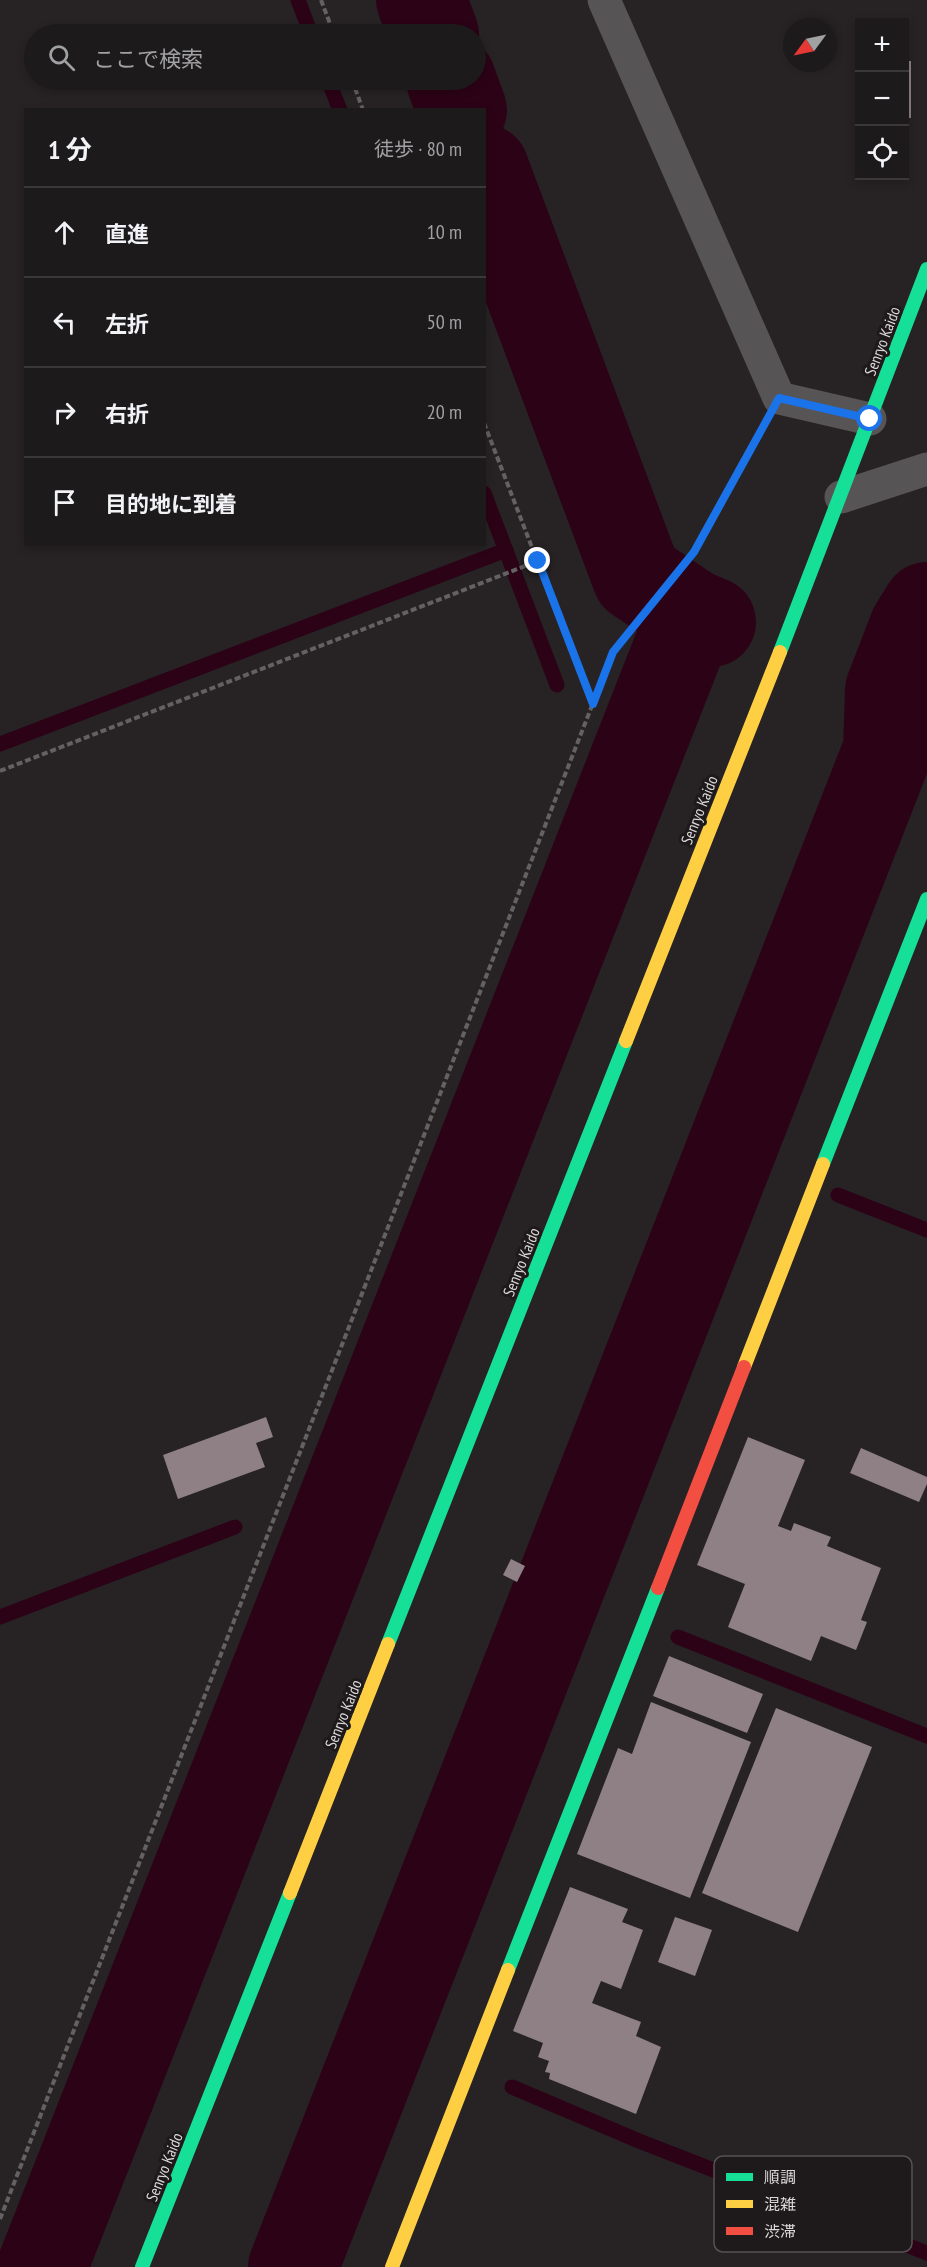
<!DOCTYPE html>
<html lang="ja">
<meta charset="utf-8">
<style>
body{margin:0;font-family:"PT Sans Narrow","Noto Sans JP",sans-serif;background:#252325;color:#f1f3f6}
.controls{position:absolute;right:18px;top:18px;display:grid;overflow:hidden;border-radius:0px;box-shadow:0 3px 9px #0003}
.controls button{width:54px;height:54px;display:grid;place-items:center;padding:0;border:0;border-bottom:2px solid #3b383b;background:#1d1a1c;color:#f1f3f6;font:30px sans-serif}
.compass{position:absolute;left:783px;top:18px;width:54px;height:54px;border-radius:50%;background:#1d1a1c;box-shadow:0 3px 9px #0003;rotate:237deg}
.stop{position:absolute;width:18px;height:18px;margin:-14px;border:4px solid #1a73e8;border-radius:50%;background:#fff}
.stop.end{background:#1a73e8;border-color:#fff;box-shadow:0 2px 6px #0008}
.list{margin:0;padding:0;list-style:none}
h2{display:flex;justify-content:space-between;align-items:center;height:78px;margin:0;padding:0 24px;font-size:26px}
h2 small{font-size:20px;font-weight:400;color:#a0a1a3}
.list li{display:grid;grid-template-columns:39px 1fr auto;gap:18px;align-items:center;box-sizing:border-box;height:90px;padding:0 24px;border-top:2px solid #3b383b}
.list b{display:block;font-size:22px;white-space:nowrap}
.list em{font-size:20px;font-style:normal;color:#a0a1a3}
.icon{flex:none;width:33px;height:33px;fill:none;stroke:currentColor;stroke-width:2;stroke-linecap:round;stroke-linejoin:round}
.map{position:relative;flex:none;width:927px;height:2267px;overflow:hidden}
.search{position:absolute;background:#1d1a1c;box-shadow:0 3px 9px #0003;left:24px;top:24px;width:462px;height:66px;display:flex;align-items:center;gap:15px;box-sizing:border-box;padding:0 21px;border-radius:33px;color:#a0a1a3;font-size:22px}
.panel{position:absolute;background:#1d1a1c;box-shadow:0 3px 9px #0003;left:24px;top:108px;width:462px;height:438px;border-radius:0px}
.map>svg:first-child{display:block}
</style>
<div class="map">
<svg width="927" height="2267" viewBox="0 0 927 2267">
<rect width="100%" height="100%" fill="#272325"/>
<g fill="none" stroke-linecap="round" stroke-linejoin="round">
<g stroke="#2c0316" stroke-width="15">
<path d="M298 0 311 34"/>
<path d="M328 80 340 110"/>
<path d="M484 493 557 685"/>
<path d="M627 715 649 724"/>
<path d="M0 744 506 550"/>
<path d="M731 1150 758 1162"/>
<path d="M838 1195 927 1230"/>
<path d="M302 1547 322 1554"/>
<path d="M558 1590 583 1599"/>
<path d="M0 1617 235 1527"/>
<path d="M678 1637 927 1736"/>
<path d="M385 2031 408 2041"/>
<path d="M512 2087 639 2141 927 2253"/>
</g>
<g stroke="#2c0316" stroke-width="90">
<path d="M421 0 434 34"/>
<path d="M451 80 462 110"/>
<path d="M484 169 637 577 692 614 711 622"/>
<path d="M42 2267 692 614"/>
<path d="M293 2267 888 750 890 690 914 628 927 607"/>
</g>
</g>
<g fill="#8e8085">
<rect x="904" y="61" width="7" height="57"/>
<path d="M266 1417 273 1437 256 1443 265 1467 178 1499 163 1455Z"/>
<path d="M748 1437 805 1460 778 1526 791 1531 794 1523 831 1537 827 1546 881 1568 861 1620 867 1622 856 1650 821 1636 811 1661 728 1627 745 1584 697 1565Z"/>
<path d="M861 1448 927 1477V1484L919 1502 850 1473Z"/>
<path d="M511 1559 525 1566 517 1582 503 1575Z"/>
<path d="M669 1656 763 1694 747 1733 653 1696Z"/>
<path d="M651 1702 751 1742 690 1898 577 1854 618 1748 632 1754Z"/>
<path d="M776 1708 872 1747 798 1932 702 1893Z"/>
<path d="M570 1887 628 1909 622 1922 643 1930 621 1989 601 1981 592 2003 641 2022 636 2036 661 2047 636 2114 549 2079 550 2073 545 2072 549 2061 538 2057 543 2043 513 2031Z"/>
<path d="M675 1917 712 1930 695 1976 658 1962Z"/>
</g>
<g fill="none" stroke-linecap="round" stroke-linejoin="round">
<g stroke="#636162" stroke-width="4" stroke-dasharray="6 3" stroke-linecap="butt">
<path d="M321 0 334 34"/>
<path d="M352 80 363 110"/>
<path d="M484 423 592 703"/>
<path d="M0 771 538 561"/>
<path d="M0 2219 613 652 694 552 759 434"/>
</g>
<g stroke="#565455" stroke-width="33">
<path d="M604 0 779 398 870 419"/>
<path d="M841 497 927 469"/>
</g>
<g stroke="#16e098" stroke-width="14">
<path d="M780 652 927 269"/>
<path d="M823 1164 927 899"/>
<path d="M388 1644 626 1041"/>
<path d="M508 1970 658 1588"/>
<path d="M142 2267 290 1893"/>
</g>
<g stroke="#ffcf43" stroke-width="14">
<path d="M626 1041 780 652"/>
<path d="M744 1367 823 1164"/>
<path d="M290 1893 388 1644"/>
<path d="M392 2267 508 1970"/>
</g>
<path stroke="#f24e42" stroke-width="14" d="M658 1588 744 1367"/>
</g>
<g fill="none" stroke-linecap="round" stroke-linejoin="round">
<path stroke="#1a73e8" stroke-width="8" d="M538 561 593 704 613 652 694 552 779 398 870 419"/>
</g>
<g text-anchor="middle" stroke-width="6" stroke-linejoin="round" paint-order="stroke">
<g font-size="16" fill="#dcd9da" stroke="#1e191a">
<text transform="translate(882 341) rotate(-69)" y="6">Senryo Kaido</text>
<text transform="translate(699 810) rotate(-68)" y="6">Senryo Kaido</text>
<text transform="translate(521 1262) rotate(-68)" y="6">Senryo Kaido</text>
<text transform="translate(343 1714) rotate(-68)" y="6">Senryo Kaido</text>
<text transform="translate(164 2167) rotate(-68)" y="6">Senryo Kaido</text>
</g>
</g>
<rect x="714" y="2156" width="198" height="96" rx="9" fill="#1e191a" stroke="#575354" stroke-width="1.5"/>
<rect x="726" y="2173" width="27" height="8" fill="#16e098"/>
<rect x="726" y="2200" width="27" height="8" fill="#ffcf43"/>
<rect x="726" y="2227" width="27" height="8" fill="#f24e42"/>
<g font-size="16" fill="#dcd9da">
<text x="764" y="2183">順調</text>
<text x="764" y="2210">混雑</text>
<text x="764" y="2237">渋滞</text>
</g>
</svg>
<div class="controls">
<button>+</button>
<button>−</button>
<button><svg class="icon" aria-label="locate" viewBox="0 0 24 24"><circle cx="12" cy="12" r="6"/><path d="M12 2v4M12 18v4M2 12h4M18 12h4"/></svg></button>
</div>
<svg class="compass" viewBox="-18 -18 36 36"><path d="M0-13l5 13h-10z" fill="#e53935"/><path d="M0 13l5-13h-10z" fill="#a0a1a3"/></svg>
<div class="stop" style="left:870px;top:419px"></div>
<div class="stop end" style="left:538px;top:561px"></div>
<div class="search"><svg class="icon" aria-label="search" viewBox="0 0 24 24"><circle cx="10" cy="10" r="6"/><path d="M15 15l6 6"/></svg>ここで検索</div>
<section class="panel">
<h2>1 分<small>徒歩 · 80 m</small></h2>
<ul class="list">
<li><svg class="icon" aria-label="ahead" viewBox="0 0 24 24"><path d="M12 20V5M6 11l6-6 6 6"/></svg><div><b>直進</b></div><em>10 m</em></li>
<li><svg class="icon" aria-label="left" viewBox="0 0 24 24"><path d="M17 20v-9H6M10 6l-5 5 5 5"/></svg><div><b>左折</b></div><em>50 m</em></li>
<li><svg class="icon" aria-label="right" viewBox="0 0 24 24"><path d="M7 20v-9h11M14 6l5 5-5 5"/></svg><div><b>右折</b></div><em>20 m</em></li>
<li><svg class="icon" aria-label="arrive" viewBox="0 0 24 24"><path d="M6 21V4h12l-3 4 3 4H6"/></svg><div><b>目的地に到着</b></div></li>
</ul>
</section>
</div>
